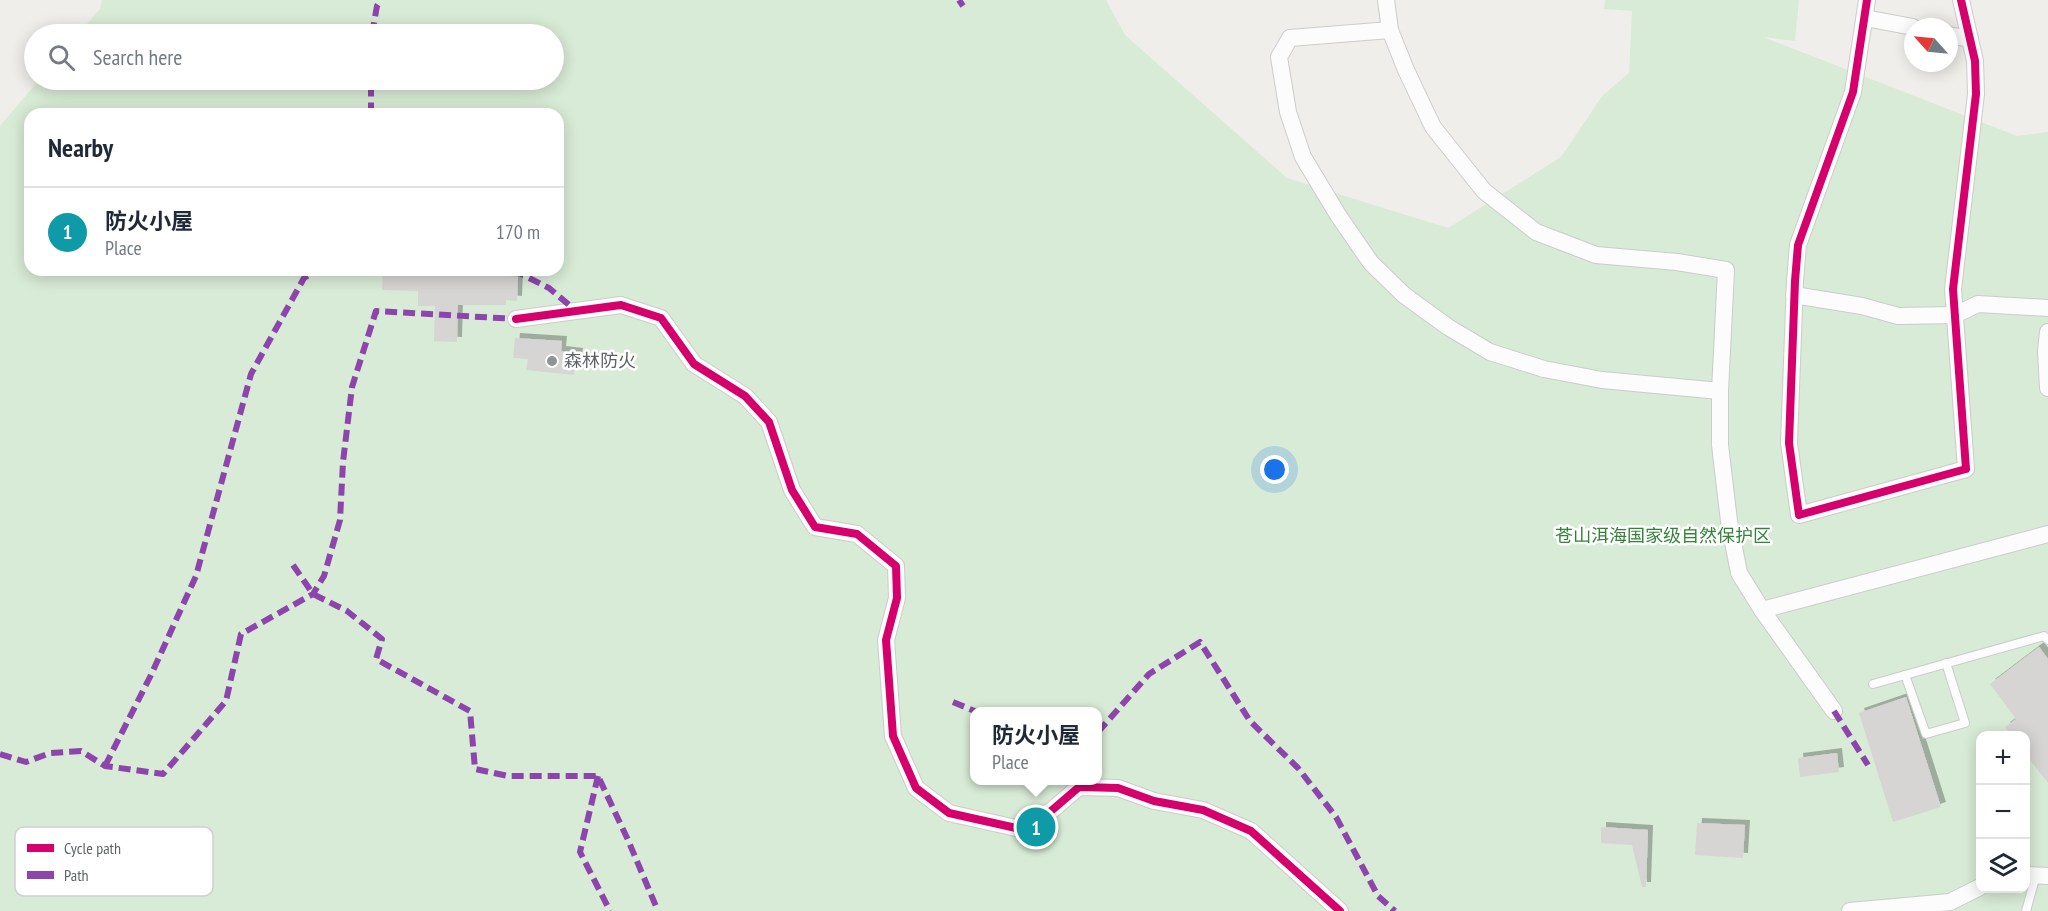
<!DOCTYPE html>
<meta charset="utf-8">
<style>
body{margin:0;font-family:"PT Sans Narrow","Noto Sans SC",sans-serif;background:#f6f6f7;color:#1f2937}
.controls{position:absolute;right:18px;bottom:18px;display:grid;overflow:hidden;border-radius:12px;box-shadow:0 3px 15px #0003}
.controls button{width:54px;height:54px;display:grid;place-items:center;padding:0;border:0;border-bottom:2px solid #e0e1e3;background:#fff;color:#1f2937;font:30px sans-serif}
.compass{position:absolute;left:1904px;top:18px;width:54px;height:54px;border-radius:50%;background:#fff;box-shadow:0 3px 15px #0003;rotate:297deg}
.you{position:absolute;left:1275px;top:470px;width:21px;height:21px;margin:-15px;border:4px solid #fff;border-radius:50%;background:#1a73e8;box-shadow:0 0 0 9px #1a73e833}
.badge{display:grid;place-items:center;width:39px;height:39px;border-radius:50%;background:#db2777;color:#fff;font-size:20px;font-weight:700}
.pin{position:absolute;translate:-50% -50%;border:3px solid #fff;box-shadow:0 2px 6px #0006}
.popup{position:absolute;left:970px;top:707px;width:132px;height:78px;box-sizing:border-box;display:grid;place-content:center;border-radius:12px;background:#fff;filter:drop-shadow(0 2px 4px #0005);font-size:20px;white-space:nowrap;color:#747a83}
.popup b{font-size:22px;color:#1f2937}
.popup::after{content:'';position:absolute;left:50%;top:100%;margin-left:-12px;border:12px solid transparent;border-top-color:#fff}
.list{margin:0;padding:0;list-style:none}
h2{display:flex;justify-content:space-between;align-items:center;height:78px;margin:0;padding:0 24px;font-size:26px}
h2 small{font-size:20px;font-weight:400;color:#747a83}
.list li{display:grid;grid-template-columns:39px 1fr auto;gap:18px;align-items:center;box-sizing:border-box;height:90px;padding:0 24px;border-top:2px solid #e0e1e3}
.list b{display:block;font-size:22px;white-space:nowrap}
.list p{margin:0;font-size:20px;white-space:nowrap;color:#747a83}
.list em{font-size:20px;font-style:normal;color:#747a83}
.icon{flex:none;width:33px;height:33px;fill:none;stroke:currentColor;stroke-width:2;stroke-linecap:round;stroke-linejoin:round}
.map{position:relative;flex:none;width:2048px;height:911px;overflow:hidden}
.search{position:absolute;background:#fff;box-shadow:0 3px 15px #0003;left:24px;top:24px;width:540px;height:66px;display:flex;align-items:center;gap:15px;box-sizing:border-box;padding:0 21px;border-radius:33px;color:#747a83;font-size:22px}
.panel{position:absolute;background:#fff;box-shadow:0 3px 15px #0003;left:24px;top:108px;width:540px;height:168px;border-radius:18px}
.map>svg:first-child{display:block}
</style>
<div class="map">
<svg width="2048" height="911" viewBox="0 0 2048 911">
<defs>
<filter id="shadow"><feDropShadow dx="5" dy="-5" stdDeviation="0" flood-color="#0004"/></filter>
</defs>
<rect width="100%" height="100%" fill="#efeeea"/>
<path fill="#d8ebd6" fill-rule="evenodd" d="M102 0H1106L1125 35 1287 178 1448 228 1561 157 1602 96 1629 73 1632 11 1604 9 1605 0H1799L1795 41 1763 37 2017 136 2048 132V911H0V126L39 80H554V34H78L100 9ZM30 114H558V270H30ZM974 712H1098V780H974ZM1980 736H2026V888H1980Z"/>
<g fill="#d6d5d3" filter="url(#shadow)">
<path d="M383 270H456L518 277 517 301 506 300V305H458L457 342 434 341 435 306H418V291L382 290Z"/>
<path d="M515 338 562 341 561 351 578 353 574 375 526 370 528 359 513 358Z"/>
<path d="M2039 647 2048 659V783L2025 754V735H2011L2005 727 2016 719 1990 684Z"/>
<path d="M1906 697 1941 807 1893 822 1859 713Z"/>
<path d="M1837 753 1839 772 1800 777 1798 758Z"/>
<path d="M1697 823 1745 825 1743 858 1695 855Z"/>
<path d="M1601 827 1648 830 1646 887H1642L1632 845 1601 843Z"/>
</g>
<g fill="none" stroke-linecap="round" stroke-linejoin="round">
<defs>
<g id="lane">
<path d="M1905 675 1926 734 1965 723 1946 663"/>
<path d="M1873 684 2044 636 2048 640"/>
<path d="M2026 911 2036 875"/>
</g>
<g id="street">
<path d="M1386 0 1390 30 1406 70 1433 127 1484 191 1536 232 1596 255 1677 262 1726 270 1720 391V445L1729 521 1739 573 1762 610 1834 711"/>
<path d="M1867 0 1853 92 1798 245 1795 281 1789 443 1799 515 1966 469 1953 289 1976 94 1975 61 1961 0"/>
<path d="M1865 18 1913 27"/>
<path d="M1390 30 1290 38 1279 57 1288 112 1303 157 1338 215 1371 263 1404 295 1448 327 1490 352 1544 369 1602 380 1720 391"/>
<path d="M1949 35 1970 39"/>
<path d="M1794 295 1862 306 1898 316 1955 315 1978 304 2048 308"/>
<path d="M516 319 621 305 661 318 694 364 745 396 769 422 792 490 815 527 857 534 896 566 897 598 886 640 893 736 916 788 949 813 1016 828 1051 811 1079 787 1118 788 1154 801 1203 810 1251 831 1340 911"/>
<path d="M2048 332 2046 351 2048 388"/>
<path d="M1762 610 2048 534"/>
<path d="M2026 875 2048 876"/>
<path d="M1850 911 1950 902 1980 887"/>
</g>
</defs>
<use href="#lane" stroke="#cbcccc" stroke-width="10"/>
<use href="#street" stroke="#cbcccc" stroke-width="18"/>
<use href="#lane" stroke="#fdfcfc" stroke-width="8"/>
<use href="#street" stroke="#fdfcfc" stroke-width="16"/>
<g stroke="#8e44ad" stroke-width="6" stroke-dasharray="12 6" stroke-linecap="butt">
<path d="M959 0 963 6"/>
<path d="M372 34 377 6 381 0"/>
<path d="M369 114 371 111V80"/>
<path d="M513 270 549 288 575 310"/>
<path d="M293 565 313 594 347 611 382 639 376 659 470 711 475 769 508 776H598L628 840 658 911"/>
<path d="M953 702 977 712"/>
<path d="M1834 711 1868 765"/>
<path d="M1098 732 1149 674 1200 642 1250 721 1298 768 1336 817 1378 896 1395 911"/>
<path d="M0 754 26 762 50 753 81 751 105 766 163 774 226 701 241 634 313 594 324 576 340 520 343 462 352 387 376 311 516 319"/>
<path d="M105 766 151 675 196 576 251 374 304 278 316 270"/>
<path d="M598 776 580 852 610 911"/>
</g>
<defs>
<g id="cycleway">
<path d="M1867 0 1853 92 1798 245 1795 281 1789 443 1799 515 1966 469 1953 289 1976 94 1975 61 1961 0"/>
<path d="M516 319 621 305 661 318 694 364 745 396 769 422 792 490 815 527 857 534 896 566 897 598 886 640 893 736 916 788 949 813 1016 828 1051 811 1079 787 1118 788 1154 801 1203 810 1251 831 1340 911"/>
</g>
</defs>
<use href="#cycleway" stroke="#fff" stroke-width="11"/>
<use href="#cycleway" stroke="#d6006c" stroke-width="8"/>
</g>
<circle fill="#919496" stroke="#fff" stroke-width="2" cx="552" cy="361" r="6"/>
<g text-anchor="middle" stroke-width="5" stroke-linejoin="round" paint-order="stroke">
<g font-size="18" fill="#5f6368" stroke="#fff" text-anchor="start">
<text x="564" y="367">森林防火</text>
</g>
<g font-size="18" fill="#348238" stroke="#fff">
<text x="1663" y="542">苍山洱海国家级自然保护区</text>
</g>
</g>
<rect x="15" y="827" width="198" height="69" rx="9" fill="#fff" stroke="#cfd0d2" stroke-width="1.5"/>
<rect x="27" y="844" width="27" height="8" fill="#d6006c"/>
<rect x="27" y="871" width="27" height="8" fill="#8e44ad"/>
<g font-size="16" fill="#5f6368">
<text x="64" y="854">Cycle path</text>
<text x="64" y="881">Path</text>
</g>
</svg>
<div class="controls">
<button>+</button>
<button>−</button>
<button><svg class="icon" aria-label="layers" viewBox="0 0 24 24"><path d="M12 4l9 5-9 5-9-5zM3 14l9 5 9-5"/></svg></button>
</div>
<svg class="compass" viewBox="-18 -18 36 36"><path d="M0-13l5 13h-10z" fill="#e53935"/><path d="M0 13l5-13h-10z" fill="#747a83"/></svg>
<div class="you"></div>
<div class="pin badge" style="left:1036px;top:827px;background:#0f9aa8">1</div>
<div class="popup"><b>防火小屋</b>Place</div>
<div class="search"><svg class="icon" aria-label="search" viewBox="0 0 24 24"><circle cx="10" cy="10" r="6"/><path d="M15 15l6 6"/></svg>Search here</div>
<section class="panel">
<h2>Nearby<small></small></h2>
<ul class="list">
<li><span class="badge" style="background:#0f9aa8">1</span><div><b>防火小屋</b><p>Place</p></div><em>170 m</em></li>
</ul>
</section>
</div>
